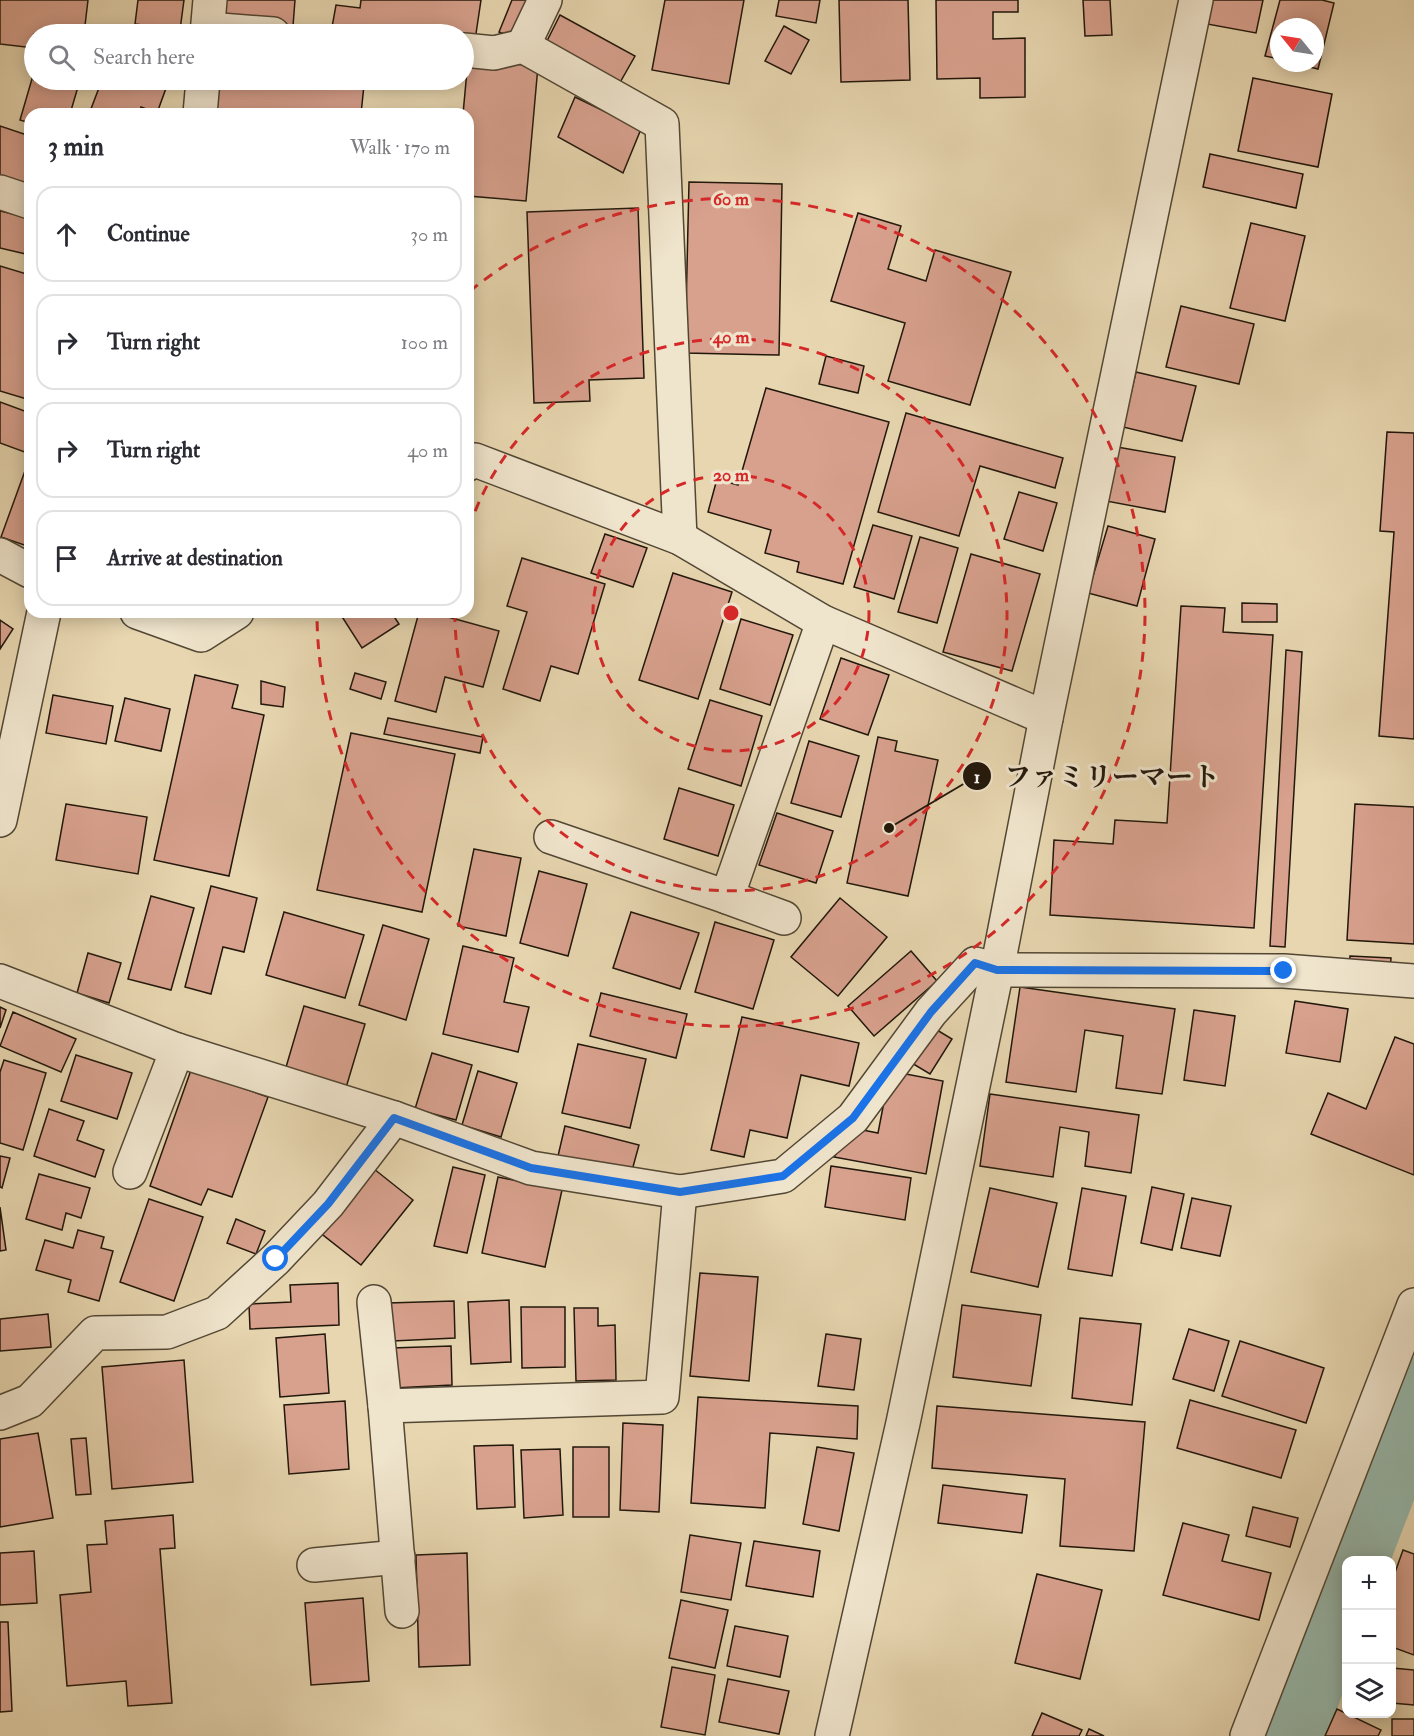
<!DOCTYPE html>
<meta charset="utf-8">
<style>
body{margin:0;font-family:"IM FELL Double Pica","Noto Serif JP",serif;background:#f7f7f7;color:#2b2b33}
.controls{position:absolute;right:18px;bottom:18px;display:grid;overflow:hidden;border-radius:12px;box-shadow:0 3px 15px #0003}
.controls button{width:54px;height:54px;display:grid;place-items:center;padding:0;border:0;border-bottom:2px solid #e1e1e2;background:#fff;color:#2b2b33;font:30px sans-serif}
.compass{position:absolute;left:1270px;top:18px;width:54px;height:54px;border-radius:50%;background:#fff;box-shadow:0 3px 15px #0003;rotate:300deg}
.stop{position:absolute;width:18px;height:18px;margin:-14px;border:4px solid #1a73e8;border-radius:50%;background:#fff}
.stop.end{background:#1a73e8;border-color:#fff;box-shadow:0 2px 6px #0008}
.list{margin:0;padding:0;list-style:none}
h2{display:flex;justify-content:space-between;align-items:center;height:78px;margin:0;padding:0 24px;font-size:26px}
h2 small{font-size:20px;font-weight:400;color:#7c7c81}
.list li{display:grid;grid-template-columns:39px 1fr auto;gap:18px;align-items:center;box-sizing:border-box;height:96px;margin:0 12px 12px;padding:0 12px;border:2px solid #e1e1e2;border-radius:18px}
.list b{display:block;font-size:22px;white-space:nowrap}
.list em{font-size:20px;font-style:normal;color:#7c7c81}
.icon{flex:none;width:33px;height:33px;fill:none;stroke:currentColor;stroke-width:2;stroke-linecap:round;stroke-linejoin:round}
.map{position:relative;flex:none;width:1414px;height:1736px;overflow:hidden}
.search{position:absolute;background:#fff;box-shadow:0 3px 15px #0003;left:24px;top:24px;width:450px;height:66px;display:flex;align-items:center;gap:15px;box-sizing:border-box;padding:0 21px;border-radius:33px;color:#7c7c81;font-size:22px}
.panel{position:absolute;background:#fff;box-shadow:0 3px 15px #0003;left:24px;top:108px;width:450px;height:510px;border-radius:18px}
.map>svg:first-child{display:block}
</style>
<div class="map">
<svg width="1414" height="1736" viewBox="0 0 1414 1736">
<rect width="100%" height="100%" fill="#e7d6b0"/>
<filter id="stains"><feTurbulence type="fractalNoise" baseFrequency=".00333" numOctaves="4"/><feColorMatrix values="0 0 0 0 .2 0 0 0 0 .09 0 0 0 0 .02 0 0 0 .5 -.17"/></filter>
<radialGradient id="worn" r=".72"><stop offset=".6" stop-color="#630" stop-opacity="0"/><stop offset="1" stop-color="#630" stop-opacity=".3"/></radialGradient>
<g fill="none" stroke-linecap="round" stroke-linejoin="round">
<g stroke="#97b9ad" stroke-width="82">
<path d="M1347 1560 1391 1446 1414 1398"/>
<path d="M1284 1736 1346 1562"/>
</g>
</g>
<g fill="#d8a18e" stroke="#21170b" stroke-width="1.5">
<path d="M0 0H88L84 34H34V48L0 44Z"/>
<path d="M138 0H184L180 30 135 24Z"/>
<path d="M220 0H295L293 26 218 20Z"/>
<path d="M361 0H481L474 47 464 34H385L332 27 336 5 360 8Z"/>
<path d="M512 0H536L520 40 499 32Z"/>
<path d="M665 0H744L729 84 652 70Z"/>
<path d="M779 0H820L816 23 776 16Z"/>
<path d="M839 0H908L910 80 841 82Z"/>
<path d="M936 0H1018V12H993V39L1025 38V97L980 98V78L937 79Z"/>
<path d="M1083 0H1110L1112 35 1085 36Z"/>
<path d="M1211 0H1263L1256 33 1207 24Z"/>
<path d="M1280 0H1322L1334 3 1318 69 1294 63H1315V27H1279V59L1265 56Z"/>
<path d="M560 15 635 56 618 86 545 45Z"/>
<path d="M784 26 809 40 791 74 765 61Z"/>
<path d="M468 60 538 66 526 201 468 196V114H463Z"/>
<path d="M34 72V80H80L70 114H30V123L20 120Z"/>
<path d="M1253 78 1332 94 1318 167 1238 151Z"/>
<path d="M102 80H169L157 113 141 107 139 114H89Z"/>
<path d="M215 80H392L391 87 364 85 361 114H212Z"/>
<path d="M575 97 641 129 623 173 558 137Z"/>
<path d="M0 126 30 136V192L0 182Z"/>
<path d="M1210 154 1303 174 1296 208 1203 187Z"/>
<path d="M689 182 782 184 779 355 685 353Z"/>
<path d="M638 208 644 378 589 380 590 401 534 403 527 212Z"/>
<path d="M0 211 30 218V255L0 248Z"/>
<path d="M858 213 901 226 888 269 926 281 935 250 1011 272 970 405 888 381 905 323 831 301Z"/>
<path d="M1251 223 1305 236 1285 321 1230 308Z"/>
<path d="M0 266 30 275V400L0 391Z"/>
<path d="M1181 306 1254 324 1239 384 1166 367Z"/>
<path d="M826 356 864 366 858 393 819 384Z"/>
<path d="M1136 372 1196 386 1182 441 1123 427Z"/>
<path d="M766 388 889 422 843 584 797 572 799 562 765 553 771 530 708 512 717 479 738 485Z"/>
<path d="M0 402 30 413V454L0 443Z"/>
<path d="M906 413 1063 458 1055 488 980 466 959 536 878 512Z"/>
<path d="M1387 432 1414 433V739L1379 736 1394 532 1380 531Z"/>
<path d="M1117 447 1175 457 1165 512 1106 501Z"/>
<path d="M30 457V547L1 537Z"/>
<path d="M1019 492 1057 503 1043 551 1004 539Z"/>
<path d="M873 525 912 536 894 599 854 587Z"/>
<path d="M1108 526 1155 539 1137 606 1088 593Z"/>
<path d="M605 534 647 548 633 587 591 573Z"/>
<path d="M920 537 958 548 937 623 898 612Z"/>
<path d="M971 554 1040 574 1012 671 943 652Z"/>
<path d="M522 558 605 584 578 674 551 666 540 701 503 689 527 612 507 606Z"/>
<path d="M673 573 732 592 698 699 639 680Z"/>
<path d="M1242 603 1277 604V622H1242Z"/>
<path d="M1181 606 1225 608 1223 632 1273 635 1254 928 1050 915 1054 840 1113 844 1115 820 1167 823Z"/>
<path d="M339 612H391L399 624 362 648Z"/>
<path d="M419 612H430L499 631 483 687 445 677 436 712 395 701Z"/>
<path d="M741 619 793 635 770 705 720 689Z"/>
<path d="M0 620 13 629 0 649Z"/>
<path d="M1286 650 1302 652 1285 947 1270 946Z"/>
<path d="M841 658 889 675 868 735 820 719Z"/>
<path d="M355 673 386 682 381 699 350 689Z"/>
<path d="M195 675 238 685 232 708 264 715 229 876 154 860Z"/>
<path d="M261 681 285 687 283 707 261 704Z"/>
<path d="M53 695 113 706 106 744 46 733Z"/>
<path d="M125 698 170 709 161 751 115 741Z"/>
<path d="M710 700 762 716 741 786 688 769Z"/>
<path d="M388 718 483 737 480 753 384 734Z"/>
<path d="M351 733 455 754 422 912 317 890Z"/>
<path d="M878 737 897 741 895 751 938 760 908 896 847 883Z"/>
<path d="M809 741 859 756 841 817 791 803Z"/>
<path d="M679 788 734 805 718 856 664 839Z"/>
<path d="M66 804 147 817 138 874 56 860Z"/>
<path d="M1355 804 1414 807V944L1347 940Z"/>
<path d="M777 813 833 831 816 883 759 865Z"/>
<path d="M474 849 521 858 506 936 458 926Z"/>
<path d="M539 871 587 884 568 956 520 943Z"/>
<path d="M211 886 257 898 244 952 223 947 211 994 185 987Z"/>
<path d="M151 896 194 908 171 990 128 979Z"/>
<path d="M840 898 887 937 838 996 791 957Z"/>
<path d="M284 912 364 935 345 998 266 975Z"/>
<path d="M631 912 699 933 680 989 613 968Z"/>
<path d="M715 922 774 940 753 1009 695 992Z"/>
<path d="M383 925 429 939 406 1020 359 1005Z"/>
<path d="M463 946 514 958 504 1002 529 1007 518 1052 443 1034Z"/>
<path d="M911 951 937 981 874 1036 848 1006Z"/>
<path d="M88 953 121 963 109 1003 77 993Z"/>
<path d="M1350 956 1391 958 1390 971 1349 969Z"/>
<path d="M1020 987 1175 1009 1162 1094 1116 1088 1123 1036 1085 1030 1076 1092 1006 1082Z"/>
<path d="M601 993 687 1014 676 1058 590 1036Z"/>
<path d="M1295 1001 1348 1009 1340 1062 1286 1053Z"/>
<path d="M304 1006 365 1024 345 1091 284 1074Z"/>
<path d="M0 1007 6 1010 0 1028Z"/>
<path d="M1194 1010 1235 1016 1225 1086 1184 1080Z"/>
<path d="M13 1012 76 1039 61 1072 0 1046Z"/>
<path d="M742 1017 859 1043 849 1086 801 1075 787 1138 750 1130 744 1157 711 1150Z"/>
<path d="M932 1027 952 1039 930 1074 910 1062Z"/>
<path d="M1395 1037 1414 1044V1175L1311 1134 1328 1093 1366 1109Z"/>
<path d="M578 1044 646 1059 630 1128 562 1113Z"/>
<path d="M432 1053 472 1065 456 1120 415 1109Z"/>
<path d="M76 1055 132 1073 117 1119 61 1101Z"/>
<path d="M4 1060 46 1073 23 1150 0 1143V1072Z"/>
<path d="M191 1070 268 1097 232 1197 208 1189 201 1205 150 1186Z"/>
<path d="M478 1071 517 1083 501 1137 462 1125Z"/>
<path d="M890 1071 943 1081 926 1174 834 1157 853 1128 878 1133Z"/>
<path d="M990 1094 1139 1115 1131 1173 1085 1166 1089 1132 1060 1127 1053 1177 980 1166Z"/>
<path d="M49 1109 84 1121 77 1140 104 1150 95 1177 34 1156Z"/>
<path d="M565 1126 639 1145 631 1174 558 1156Z"/>
<path d="M0 1156 10 1158 2 1188 0 1187Z"/>
<path d="M369 1165 413 1200 361 1265 318 1231Z"/>
<path d="M831 1166 911 1178 905 1220 825 1207Z"/>
<path d="M453 1167 485 1175 467 1253 434 1246Z"/>
<path d="M39 1174 90 1188 81 1218 66 1213 62 1230 26 1219Z"/>
<path d="M498 1177 562 1190 545 1267 482 1253Z"/>
<path d="M1152 1187 1184 1194 1172 1250 1141 1243Z"/>
<path d="M990 1188 1057 1203 1038 1287 971 1272Z"/>
<path d="M1082 1188 1126 1196 1112 1276 1068 1269Z"/>
<path d="M1192 1198 1231 1206 1220 1256 1181 1248Z"/>
<path d="M149 1199 203 1217 174 1301 120 1282Z"/>
<path d="M0 1207 6 1250 0 1251Z"/>
<path d="M236 1219 265 1231 256 1254 227 1243Z"/>
<path d="M78 1230 104 1237 101 1248 113 1251 99 1301 68 1292 71 1280 36 1270 45 1240 73 1248Z"/>
<path d="M700 1273 758 1277 749 1381 690 1376Z"/>
<path d="M338 1283 339 1325 250 1329 249 1304 291 1302 290 1285Z"/>
<path d="M509 1300 511 1362 471 1364 468 1302Z"/>
<path d="M454 1301 455 1338 393 1341 388 1303Z"/>
<path d="M962 1305 1041 1315 1031 1386 953 1377Z"/>
<path d="M521 1307H565V1367L522 1368Z"/>
<path d="M574 1308H598V1326L615 1325 616 1380 576 1381Z"/>
<path d="M48 1314 51 1347 0 1351V1319Z"/>
<path d="M1080 1318 1141 1324 1132 1405 1072 1398Z"/>
<path d="M1189 1329 1229 1341 1214 1391 1173 1379Z"/>
<path d="M325 1334 329 1393 280 1397 276 1338Z"/>
<path d="M826 1334 861 1339 854 1390 818 1386Z"/>
<path d="M1240 1341 1324 1368 1306 1423 1222 1396Z"/>
<path d="M451 1346 452 1385 394 1388 392 1348Z"/>
<path d="M184 1360 193 1482 112 1489 102 1367Z"/>
<path d="M698 1397 858 1406 857 1439 770 1433 765 1508 691 1503Z"/>
<path d="M1190 1400 1296 1430 1281 1478 1177 1448Z"/>
<path d="M345 1401 349 1469 289 1474 284 1405Z"/>
<path d="M937 1406 1145 1422 1134 1551 1060 1546 1065 1479 932 1468Z"/>
<path d="M623 1423 663 1425 659 1512 620 1510Z"/>
<path d="M38 1433 53 1518 0 1527V1439Z"/>
<path d="M86 1438 91 1494 76 1495 71 1439Z"/>
<path d="M513 1445 515 1507 477 1509 474 1446Z"/>
<rect x="573" y="1447" width="36" height="70"/>
<path d="M817 1447 854 1453 839 1531 803 1524Z"/>
<path d="M560 1449 563 1515 524 1518 521 1450Z"/>
<path d="M943 1485 1027 1495 1022 1533 938 1523Z"/>
<path d="M1253 1507 1298 1518 1290 1547 1246 1536Z"/>
<path d="M173 1515 175 1548 160 1549 172 1703 128 1706 126 1681 67 1686 60 1595 91 1592 87 1545 107 1544 105 1521Z"/>
<path d="M1183 1523 1229 1535 1222 1561 1271 1573 1259 1620 1163 1595Z"/>
<path d="M690 1535 741 1543 731 1600 681 1592Z"/>
<path d="M754 1541 820 1551 813 1597 746 1586Z"/>
<path d="M1403 1550 1414 1554V1655L1392 1647V1581Z"/>
<path d="M34 1551 37 1603 0 1605V1553Z"/>
<path d="M467 1553 470 1665 419 1667 416 1555Z"/>
<path d="M1037 1574 1102 1590 1080 1679 1015 1663Z"/>
<path d="M363 1598 369 1681 311 1685 305 1603Z"/>
<path d="M681 1600 728 1610 715 1668 669 1658Z"/>
<path d="M0 1622H8L12 1711 0 1712Z"/>
<path d="M735 1626 788 1636 780 1677 727 1666Z"/>
<path d="M672 1667 715 1675 705 1735 661 1727Z"/>
<path d="M1392 1668 1414 1670V1705L1392 1703Z"/>
<path d="M728 1679 789 1691 779 1734 719 1722Z"/>
<path d="M1337 1709 1381 1730 1378 1736H1325Z"/>
<path d="M1042 1713 1082 1730 1079 1736H1032Z"/>
<rect x="1392" y="1719" width="22" height="17"/>
<path d="M1089 1729 1104 1736H1086Z"/>
</g>
<g fill="none" stroke-linecap="round" stroke-linejoin="round">
<defs>
<g id="minor">
<path d="M208 29 273 34"/>
<path d="M207 34 210 0"/>
<path d="M523 46 545 0"/>
<path d="M464 50 494 53 523 46 662 124 680 538"/>
<path d="M200 114 203 80"/>
<path d="M0 192 30 202"/>
<path d="M468 464 475 460 680 538 823 622 1046 718"/>
<path d="M0 555 30 571"/>
<path d="M137 612 201 635 237 612"/>
<path d="M0 820 44 612"/>
<path d="M551 837 727 897 784 918"/>
<path d="M727 897 823 622"/>
<path d="M0 981 177 1050 394 1118 531 1168 680 1192 783 1176 853 1118 931 1012 975 964 997 970 1284 971 1414 981"/>
<path d="M130 1172 177 1050"/>
<path d="M374 1302 385 1406"/>
<path d="M0 1413 30 1401 95 1333 167 1332 217 1313 276 1259 328 1204 394 1118"/>
<path d="M314 1565 398 1557"/>
<path d="M402 1611 385 1406 662 1397 680 1192"/>
<path d="M832 1736 903 1423 997 970 1046 718 1196 0"/>
<path d="M1247 1736 1414 1305"/>
</g>
</defs>
<use href="#minor" stroke="#524734" stroke-width="36"/>
<use href="#minor" stroke="#efe4cc" stroke-width="33"/>
</g>
<g fill="none" stroke-linecap="round" stroke-linejoin="round">
<path stroke="#1a73e8" stroke-width="8" d="M276 1259 328 1204 394 1118 531 1168 680 1192 783 1176 853 1118 931 1012 975 963 997 970 1284 971"/>
</g>
<g fill="none" stroke="#d62828" stroke-width="3" stroke-dasharray="10 8">
<circle cx="731" cy="613" r="138"/>
<path d="M469 528A276 276 0 1 1 455 613"/>
<path d="M470 291A414 414 0 1 1 317 613"/>
</g>
<circle cx="731" cy="613" r="9" fill="#d62828" stroke="#efe4cc" stroke-width="3"/>
<g font-size="18" text-anchor="middle" font-weight="bold" fill="#d62828" stroke="#efe4cc" stroke-width="6" stroke-linejoin="round" paint-order="stroke">
<text x="731" y="205">60 m</text>
<text x="731" y="343">40 m</text>
<text x="731" y="481">20 m</text>
</g>
<path fill="none" stroke="#21170b" stroke-width="2" d="M889 828L977 776"/>
<g fill="#21170b" stroke="#efe4cc" stroke-width="2">
<circle cx="889" cy="828" r="6"/>
<circle cx="977" cy="776" r="15"/>
</g>
<g font-size="18" text-anchor="middle" font-weight="bold" fill="#fff">
<text x="977" y="783">1</text>
</g>
<g font-size="27" text-anchor="middle" font-weight="bold" fill="#21170b" stroke="#efe4cc" stroke-width="6" stroke-linejoin="round" paint-order="stroke">
<text x="1112" y="786">ファミリーマート</text>
</g>
<rect width="100%" height="100%" filter="url(#stains)"/>
<rect width="100%" height="100%" fill="url(#worn)"/>
</svg>
<div class="controls">
<button>+</button>
<button>−</button>
<button><svg class="icon" aria-label="layers" viewBox="0 0 24 24"><path d="M12 4l9 5-9 5-9-5zM3 14l9 5 9-5"/></svg></button>
</div>
<svg class="compass" viewBox="-18 -18 36 36"><path d="M0-13l5 13h-10z" fill="#e53935"/><path d="M0 13l5-13h-10z" fill="#7c7c81"/></svg>
<div class="stop" style="left:276px;top:1259px"></div>
<div class="stop end" style="left:1284px;top:971px"></div>
<div class="search"><svg class="icon" aria-label="search" viewBox="0 0 24 24"><circle cx="10" cy="10" r="6"/><path d="M15 15l6 6"/></svg>Search here</div>
<section class="panel">
<h2>3 min<small>Walk · 170 m</small></h2>
<ul class="list">
<li><svg class="icon" aria-label="ahead" viewBox="0 0 24 24"><path d="M12 20V5M6 11l6-6 6 6"/></svg><div><b>Continue</b></div><em>30 m</em></li>
<li><svg class="icon" aria-label="right" viewBox="0 0 24 24"><path d="M7 20v-9h11M14 6l5 5-5 5"/></svg><div><b>Turn right</b></div><em>100 m</em></li>
<li><svg class="icon" aria-label="right" viewBox="0 0 24 24"><path d="M7 20v-9h11M14 6l5 5-5 5"/></svg><div><b>Turn right</b></div><em>40 m</em></li>
<li><svg class="icon" aria-label="arrive" viewBox="0 0 24 24"><path d="M6 21V4h12l-3 4 3 4H6"/></svg><div><b>Arrive at destination</b></div></li>
</ul>
</section>
</div>
